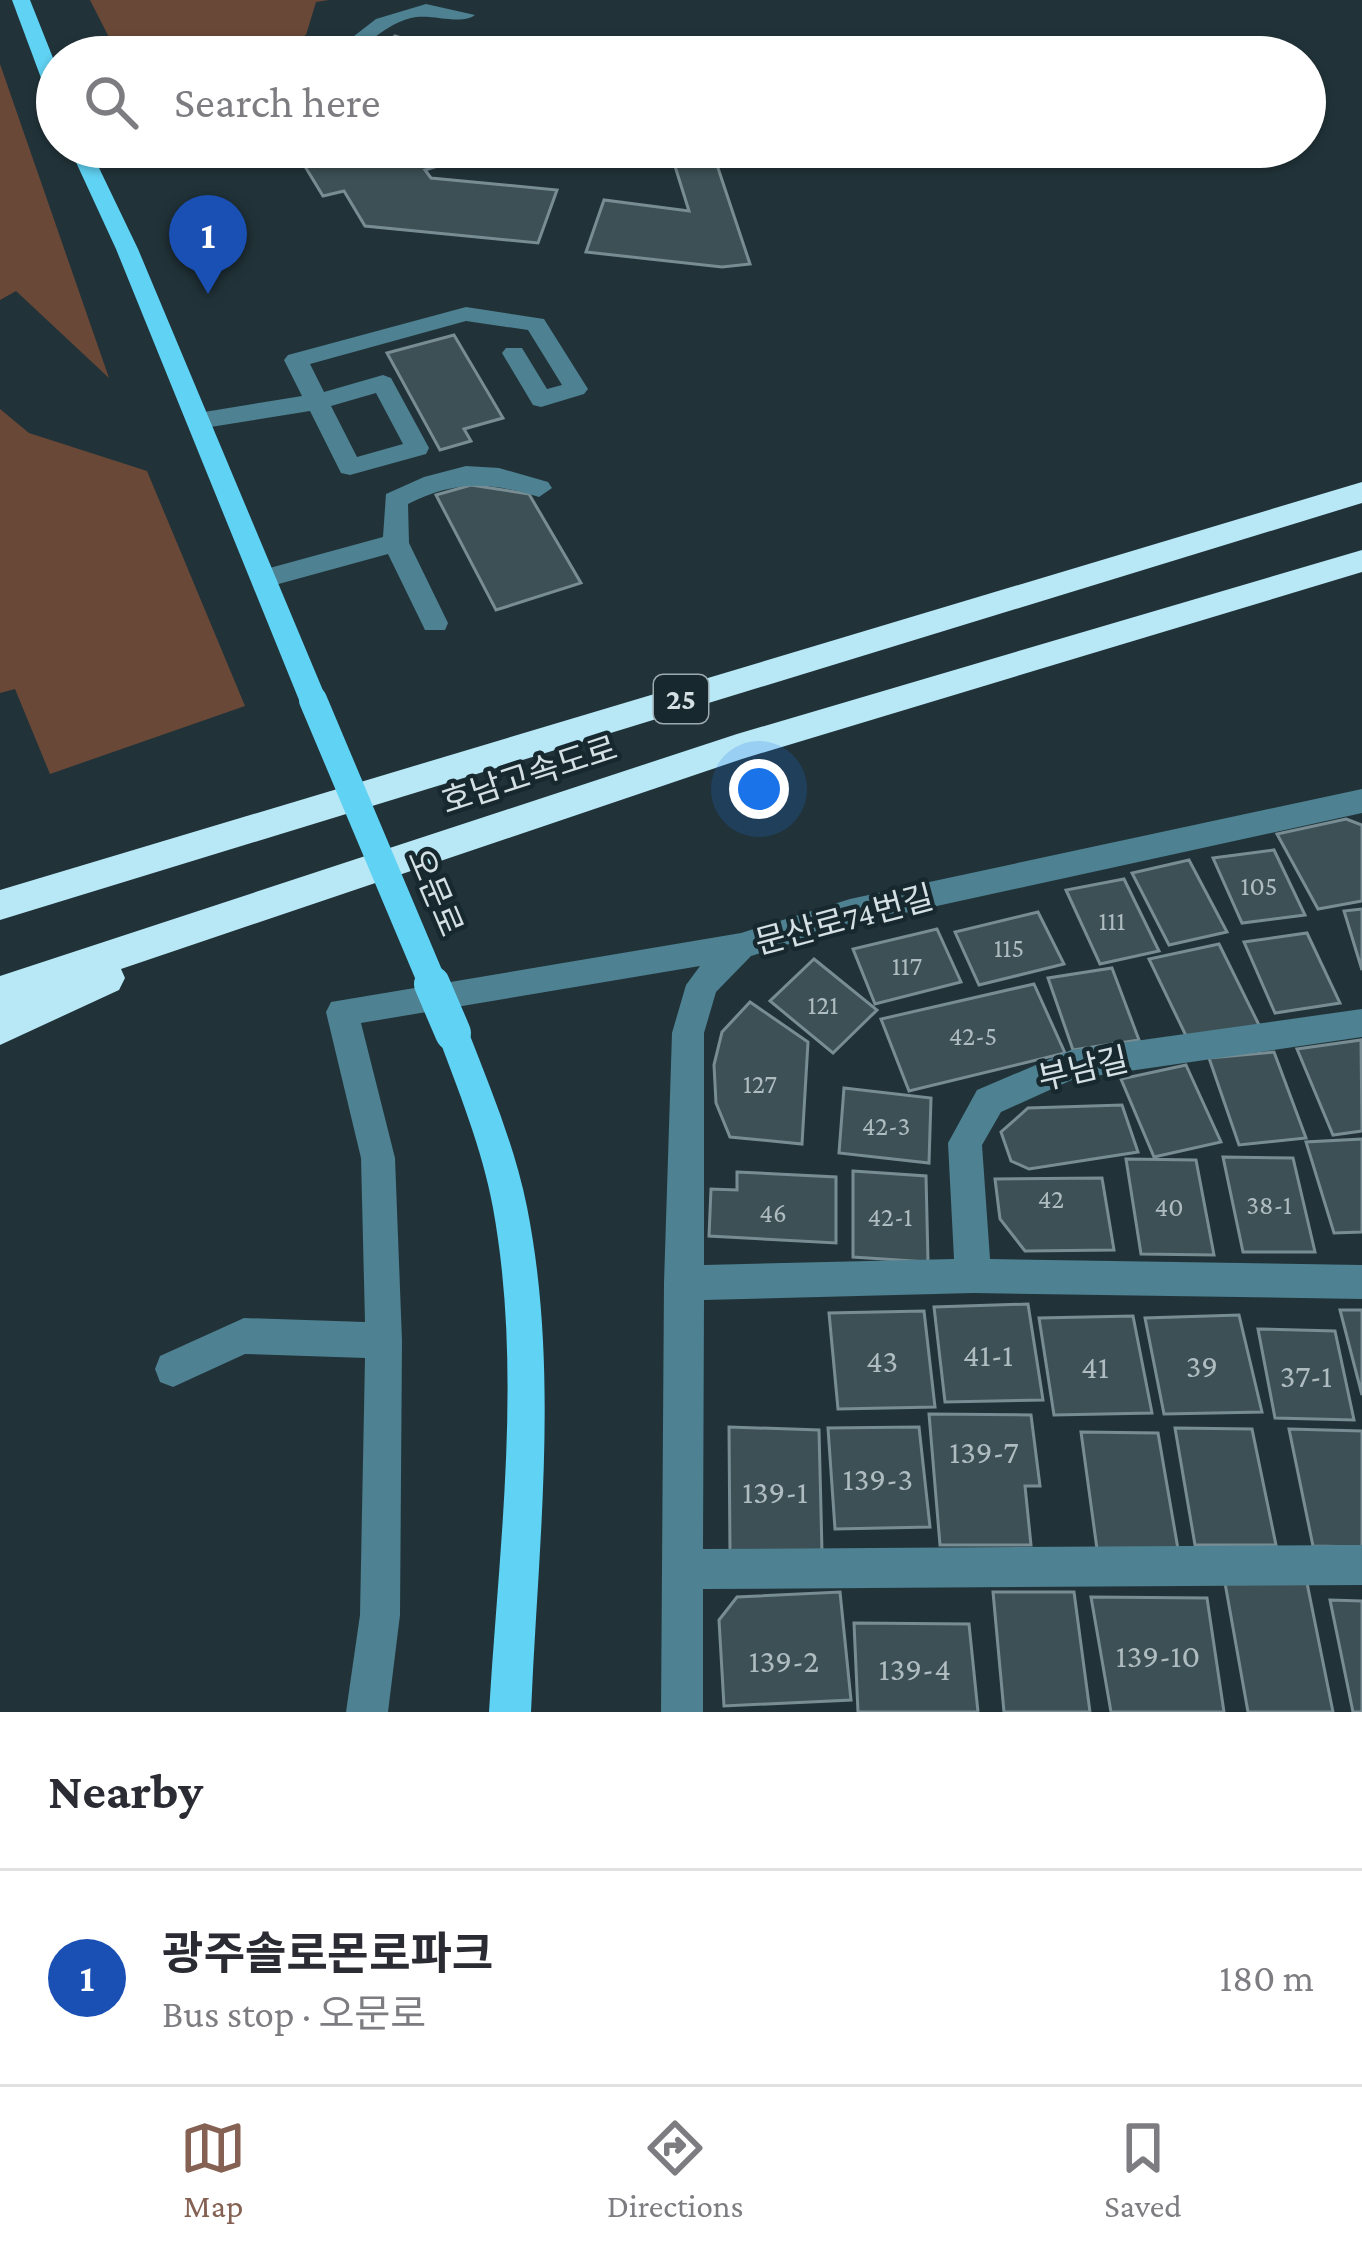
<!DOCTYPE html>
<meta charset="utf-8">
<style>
body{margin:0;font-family:"Crimson Pro","Noto Sans KR",serif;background:#f2f2f3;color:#2b2b33}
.you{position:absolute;left:759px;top:789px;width:42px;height:42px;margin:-30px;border:9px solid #fff;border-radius:50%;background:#1a73e8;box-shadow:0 0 0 18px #1a73e833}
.badge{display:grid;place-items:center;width:78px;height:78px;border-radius:50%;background:#846152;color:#fff;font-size:39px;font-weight:700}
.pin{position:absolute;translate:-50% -99px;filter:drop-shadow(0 3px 6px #0008)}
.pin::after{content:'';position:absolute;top:63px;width:42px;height:36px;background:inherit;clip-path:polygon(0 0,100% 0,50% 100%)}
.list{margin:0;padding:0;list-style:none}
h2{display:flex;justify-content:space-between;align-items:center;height:156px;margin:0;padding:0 48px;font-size:51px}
h2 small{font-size:39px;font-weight:400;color:#7c7c81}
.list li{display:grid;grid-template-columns:78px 1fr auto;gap:36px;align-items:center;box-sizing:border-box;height:216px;padding:0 48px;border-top:3px solid #e1e1e2}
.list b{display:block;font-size:45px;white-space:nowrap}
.list p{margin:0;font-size:39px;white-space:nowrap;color:#7c7c81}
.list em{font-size:39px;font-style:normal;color:#7c7c81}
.icon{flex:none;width:66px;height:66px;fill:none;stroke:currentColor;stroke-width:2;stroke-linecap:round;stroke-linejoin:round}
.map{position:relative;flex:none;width:1362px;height:1712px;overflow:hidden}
.search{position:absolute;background:#fff;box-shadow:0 3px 9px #0004;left:36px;right:36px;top:36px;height:132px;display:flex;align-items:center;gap:30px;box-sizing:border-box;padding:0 42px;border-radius:66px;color:#7c7c81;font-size:45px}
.sheet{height:372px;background:#fff}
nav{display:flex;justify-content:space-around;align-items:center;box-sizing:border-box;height:168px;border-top:3px solid #e1e1e2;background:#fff;font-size:33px;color:#7c7c81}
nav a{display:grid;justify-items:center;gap:6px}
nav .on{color:#846152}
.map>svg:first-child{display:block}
</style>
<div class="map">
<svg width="1362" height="1712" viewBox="0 0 1362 1712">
<rect width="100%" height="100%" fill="#213339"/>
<g fill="#694837">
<path d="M90 0H329L316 2 306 35 258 57H119Z"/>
<path d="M0 64 109 378 16 291 0 300Z"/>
<path d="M0 409 29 433 147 471 245 706 50 774 15 689 0 693Z"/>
</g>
<g fill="#3d5056" stroke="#788d93" stroke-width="3">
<path d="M395 36 462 57H368Z"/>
<path d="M307 147H425L438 166 425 170 431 178 557 190 538 243 365 226 344 191 323 196 295 150Z"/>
<path d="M669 147H711L750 264 722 267 586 252 604 200 689 211Z"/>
<path d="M454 335 503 418 464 429 471 441 440 450 387 353Z"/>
<path d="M471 485 529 494 581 583 496 610 436 495Z"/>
<path d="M1346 819 1362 825V901L1318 909 1277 834Z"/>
<path d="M1274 850 1305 915 1242 923 1213 858Z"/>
<path d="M1189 860 1227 932 1169 945 1132 873Z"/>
<path d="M1124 879 1159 951 1100 964 1066 890Z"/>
<path d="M1362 909V970L1344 911Z"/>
<path d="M1038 912 1064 964 979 985 955 932Z"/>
<path d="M937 929 961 982 875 1004 853 949Z"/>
<path d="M1307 933 1340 1003 1275 1013 1244 942Z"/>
<path d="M1219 944 1260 1027 1189 1042 1149 959Z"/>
<path d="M814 959 877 1010 833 1053 770 1001Z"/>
<path d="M1112 968 1139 1040 1073 1050 1048 978Z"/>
<path d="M1034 984 1065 1053 909 1091 881 1019Z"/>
<path d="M750 1002 808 1042 802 1144 730 1137 716 1103 714 1065 722 1032Z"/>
<path d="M1361 1040 1362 1131 1333 1135 1297 1049Z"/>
<path d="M1274 1052 1306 1138 1239 1145 1209 1058Z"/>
<path d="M1186 1065 1221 1142 1154 1157 1121 1079Z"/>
<path d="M844 1088 931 1098 929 1163 839 1153Z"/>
<path d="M1122 1105 1138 1152 1029 1169 1011 1161 1001 1132 1028 1108Z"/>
<path d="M1362 1139V1232L1334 1233 1306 1142Z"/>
<path d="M1223 1157 1293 1158 1315 1252H1243Z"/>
<path d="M1126 1159 1196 1160 1214 1255 1141 1254Z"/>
<path d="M853 1171 926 1176 928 1262 853 1257Z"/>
<path d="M737 1172 836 1177V1243L709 1236 711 1189 737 1190Z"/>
<path d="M1102 1178 1114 1250 1025 1251 1000 1219 995 1179Z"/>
<path d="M1028 1304 1043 1400 945 1402 934 1307Z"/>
<path d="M1340 1310H1362V1395Z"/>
<path d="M924 1311 935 1407 838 1409 829 1313Z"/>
<path d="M1239 1315 1262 1412 1164 1414 1145 1318Z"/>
<path d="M1133 1316 1152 1413 1054 1415 1039 1318Z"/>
<path d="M1258 1329 1335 1331 1354 1420 1275 1418Z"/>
<path d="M929 1414 1031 1415 1040 1486H1025L1031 1545H940Z"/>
<path d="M729 1427 819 1430 822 1552 730 1553Z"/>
<path d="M919 1427 930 1527 835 1529 828 1428Z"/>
<path d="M1175 1428 1252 1429 1276 1545H1195Z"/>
<path d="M1289 1429 1362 1431V1547L1313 1546Z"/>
<path d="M1081 1432 1158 1433 1178 1549H1097Z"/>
<path d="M1225 1583H1307L1333 1712H1248Z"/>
<path d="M840 1592 851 1700 724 1706 719 1620 737 1597Z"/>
<path d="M993 1592H1074L1090 1712H1004Z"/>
<path d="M1091 1597 1207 1598 1224 1712H1111Z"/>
<path d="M1330 1600 1362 1601V1712H1353Z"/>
<path d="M854 1623 969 1624 978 1712H858Z"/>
</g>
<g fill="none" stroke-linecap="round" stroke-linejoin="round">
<g fill="#4e8191" fill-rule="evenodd">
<path d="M426 4 475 15C460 26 432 13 411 18 378 26 363 57 327 57L376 19Z"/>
<path d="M466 307 544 319 588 389 584 394 541 407 533 405 502 353 506 348H522L547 389 562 385 528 330 466 321 310 364 324 392 383 375 391 378 429 448 426 454 350 475 341 473 310 411 198 429 186 421 198 413 302 396 284 360 288 355ZM376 393 403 444 357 457 331 406Z"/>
<path d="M466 466 499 468 548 482 552 488 539 497C489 482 456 480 408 504L409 543 448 623 445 630H425L388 554 264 588 251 579 255 572 383 537 386 494 424 477Z"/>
<path d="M1362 789V813L850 925 751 956 716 992 704 1033V1265L954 1259 948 1143 977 1090 1071 1050 1362 1009V1037L1074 1079 1001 1112 982 1145 990 1259 1362 1265V1299L973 1293 704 1300 703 1549 1362 1545V1585L703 1589V1712H661L664 1283 672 1033 686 985 700 966 361 1023 395 1158 402 1341 400 1615 388 1712H346L360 1615 365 1358 245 1354 173 1387 160 1382 155 1369 160 1356 244 1318 365 1322 361 1158 326 1012 331 1002 741 933 850 899Z"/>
</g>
<g fill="#60d2f3" fill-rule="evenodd">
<path d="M12 0H30L57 68V100L47 94Z"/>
<path d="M69 147H89L138 249 327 700 323 708H303L299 700 116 249Z"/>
<path d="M453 1019 464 1023 469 1033C491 1090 515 1147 527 1207 560 1373 538 1545 531 1712H489C499 1546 523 1373 493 1208 482 1148 458 1090 437 1033L442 1023Z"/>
</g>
<g fill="#b8e7f6" fill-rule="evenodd">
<path d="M1362 482V503L0 920V890Z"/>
<path d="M1362 550V572L742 759 121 969 125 978 119 990 0 1045V976L737 734Z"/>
</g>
<path stroke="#60d2f3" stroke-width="28" d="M313 700 434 987"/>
<path stroke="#60d2f3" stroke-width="36" d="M432 984 453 1033"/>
</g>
<g text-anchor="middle" stroke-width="9" stroke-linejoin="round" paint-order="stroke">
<g font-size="27" fill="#afbcc0">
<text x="1259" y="895">105</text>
<text x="1112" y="930">111</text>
<text x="1009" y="957">115</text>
<text x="907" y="975">117</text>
<text x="823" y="1014">121</text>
<text x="973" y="1045">42-5</text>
<text x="760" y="1093">127</text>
<text x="886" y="1135">42-3</text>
<text x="1051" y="1208">42</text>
<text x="1269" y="1214">38-1</text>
<text x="1169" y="1216">40</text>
<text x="773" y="1222">46</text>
<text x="890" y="1226">42-1</text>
</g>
<rect fill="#17292f" stroke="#9ca9ae" stroke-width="3" x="654" y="675" width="54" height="48" rx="9"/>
<g font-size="30" font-weight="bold" fill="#d5e0e4">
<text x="681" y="709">25</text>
</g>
<g font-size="33" fill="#d5e0e4" stroke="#17292f">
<text transform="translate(529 774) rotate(-18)" y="12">호남고속도로</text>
<text transform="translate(436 892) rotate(67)" y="12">오문로</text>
<text transform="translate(844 919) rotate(-15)" y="12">문산로74번길</text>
<text transform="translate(1083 1068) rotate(-13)" y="12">부남길</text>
</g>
<g font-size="33" fill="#afbcc0">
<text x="988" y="1366">41-1</text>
<text x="882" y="1372">43</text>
<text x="1202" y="1377">39</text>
<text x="1095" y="1378">41</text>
<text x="1306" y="1387">37-1</text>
<text x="984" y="1463">139-7</text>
<text x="878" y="1490">139-3</text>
<text x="775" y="1503">139-1</text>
<text x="1158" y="1667">139-10</text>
<text x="784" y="1672">139-2</text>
<text x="915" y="1680">139-4</text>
</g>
</g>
</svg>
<div class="you"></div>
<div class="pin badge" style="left:208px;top:294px;background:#1a4fb4">1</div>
<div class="search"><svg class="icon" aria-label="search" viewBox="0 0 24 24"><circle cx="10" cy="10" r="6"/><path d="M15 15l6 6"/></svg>Search here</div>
</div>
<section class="sheet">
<h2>Nearby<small></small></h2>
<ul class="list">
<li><span class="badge" style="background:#1a4fb4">1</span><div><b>광주솔로몬로파크</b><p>Bus stop · 오문로</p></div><em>180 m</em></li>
</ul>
</section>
<nav>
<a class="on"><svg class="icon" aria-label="map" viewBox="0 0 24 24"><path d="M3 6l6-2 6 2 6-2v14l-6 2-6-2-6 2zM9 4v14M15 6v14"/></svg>Map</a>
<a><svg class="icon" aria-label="directions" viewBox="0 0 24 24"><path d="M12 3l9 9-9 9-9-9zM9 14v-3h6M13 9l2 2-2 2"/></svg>Directions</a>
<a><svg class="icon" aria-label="saved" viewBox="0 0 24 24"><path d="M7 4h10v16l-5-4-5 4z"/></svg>Saved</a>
</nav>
